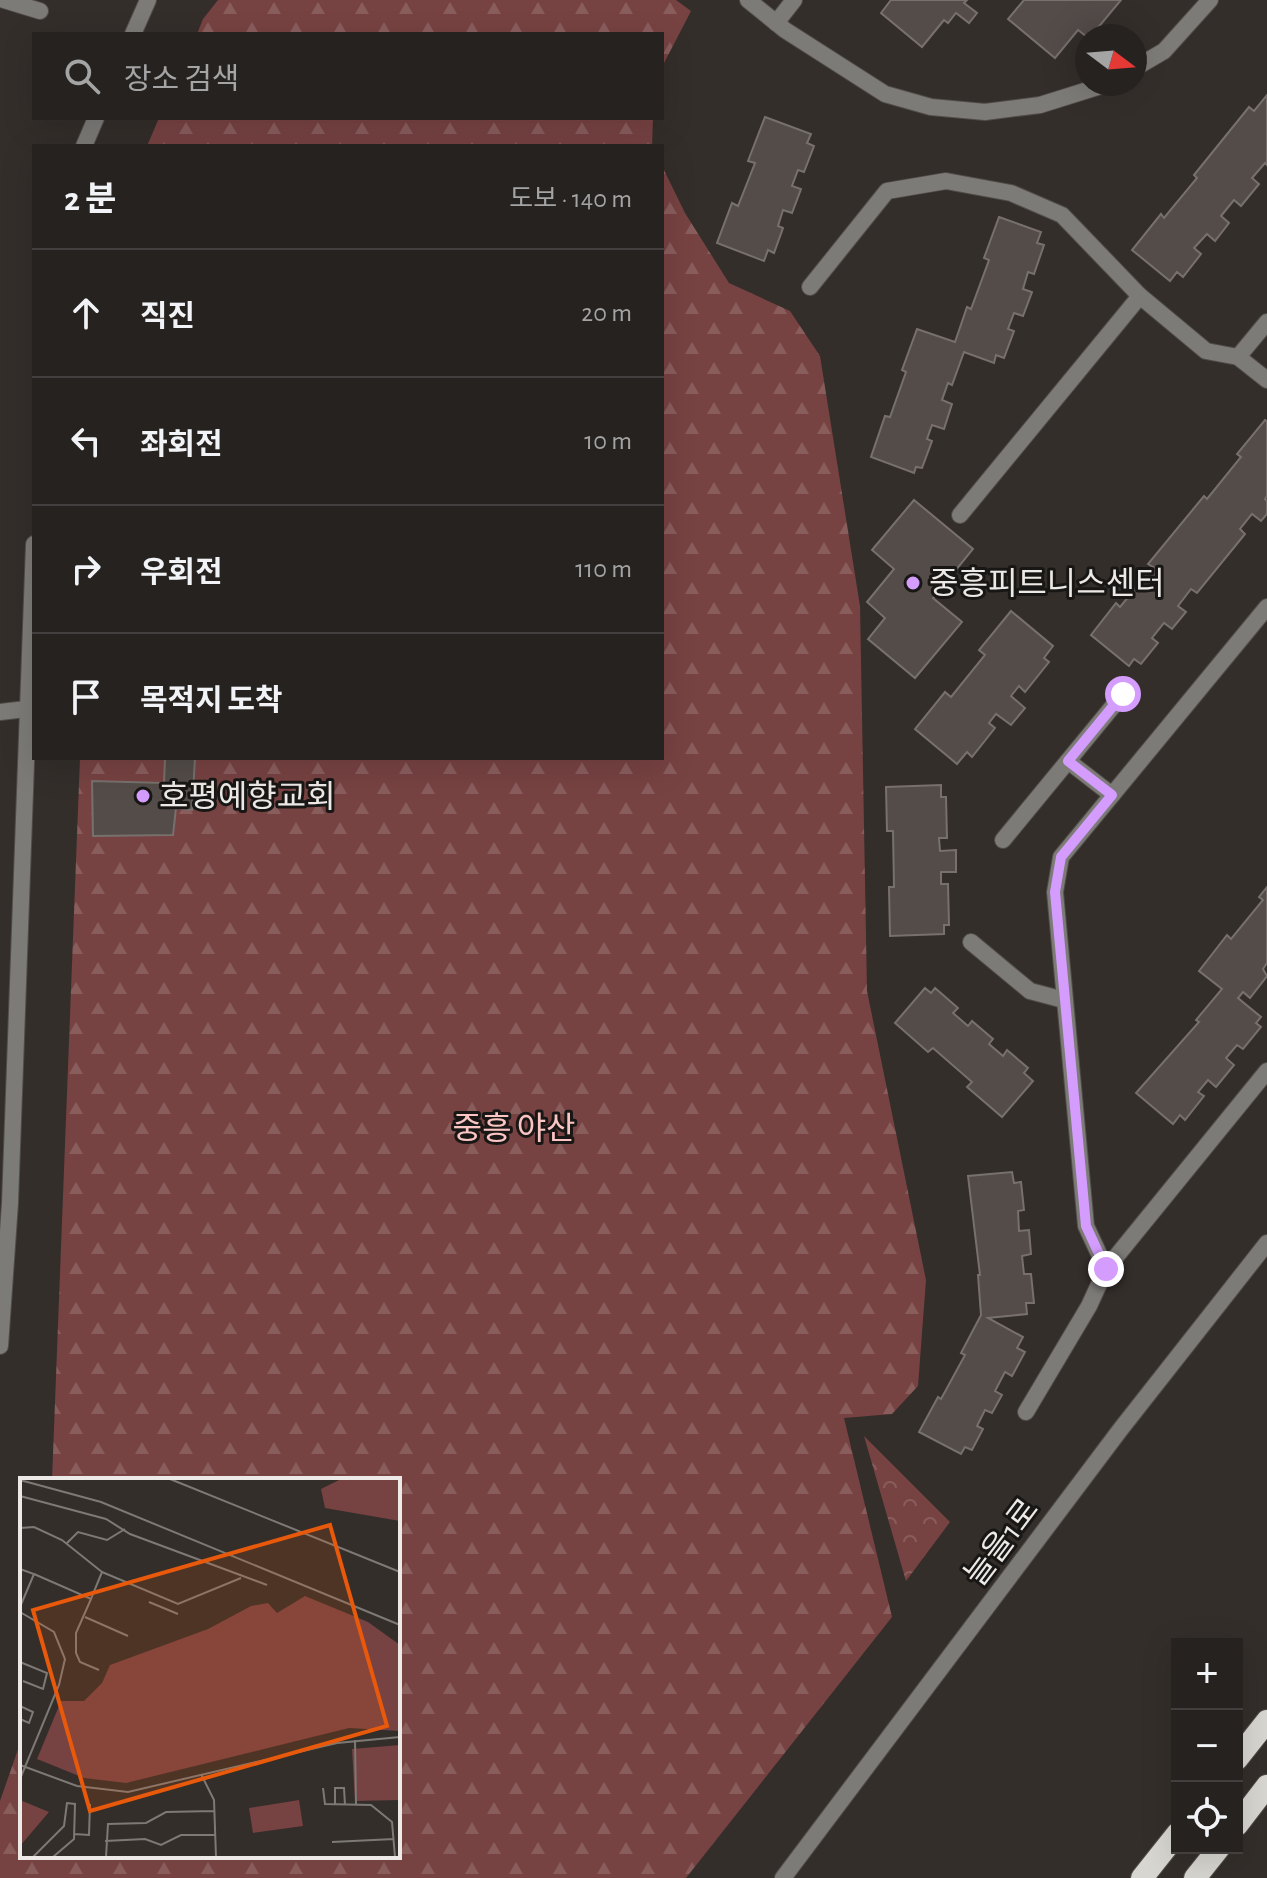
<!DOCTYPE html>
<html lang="ko">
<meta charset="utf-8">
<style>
body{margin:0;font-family:"Alegreya Sans","Noto Sans KR",sans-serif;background:#322f2d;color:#f1f3f6}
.controls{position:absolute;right:24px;bottom:24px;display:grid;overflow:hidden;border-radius:0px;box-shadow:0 8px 32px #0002}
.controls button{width:72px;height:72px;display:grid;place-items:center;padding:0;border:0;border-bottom:2px solid #423f3e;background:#262220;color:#f1f3f6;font:40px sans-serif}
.compass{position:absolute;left:1075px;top:24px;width:72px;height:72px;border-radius:50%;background:#262220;box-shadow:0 8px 32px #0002;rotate:106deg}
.stop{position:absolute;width:24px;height:24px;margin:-18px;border:6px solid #d39cfd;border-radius:50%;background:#fff}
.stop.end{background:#d39cfd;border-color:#fff;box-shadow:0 2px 8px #0008}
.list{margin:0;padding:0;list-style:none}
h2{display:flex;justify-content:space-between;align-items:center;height:104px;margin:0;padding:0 32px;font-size:34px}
h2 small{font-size:26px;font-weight:400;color:#a4a4a5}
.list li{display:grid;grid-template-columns:52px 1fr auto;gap:24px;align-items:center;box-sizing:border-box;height:128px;padding:0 32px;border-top:2px solid #423f3e}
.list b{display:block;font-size:30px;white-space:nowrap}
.list em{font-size:26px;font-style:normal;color:#a4a4a5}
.icon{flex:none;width:44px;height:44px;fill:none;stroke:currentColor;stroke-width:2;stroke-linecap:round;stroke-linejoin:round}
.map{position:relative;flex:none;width:1267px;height:1878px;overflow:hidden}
.search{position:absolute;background:#262220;box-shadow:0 8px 32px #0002;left:32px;top:32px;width:632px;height:88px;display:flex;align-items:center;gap:20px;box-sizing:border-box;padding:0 28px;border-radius:0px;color:#a4a4a5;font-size:30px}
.panel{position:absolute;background:#262220;box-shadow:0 8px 32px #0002;left:32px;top:144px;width:632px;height:616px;border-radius:0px}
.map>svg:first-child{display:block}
</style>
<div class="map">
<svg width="1267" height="1878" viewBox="0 0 1267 1878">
<defs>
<pattern id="forest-firs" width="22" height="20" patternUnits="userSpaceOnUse" patternTransform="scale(2)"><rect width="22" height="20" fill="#774242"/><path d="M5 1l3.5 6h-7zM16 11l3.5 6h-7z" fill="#8a5d5d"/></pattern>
<pattern id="park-crowns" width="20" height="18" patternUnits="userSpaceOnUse" patternTransform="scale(2)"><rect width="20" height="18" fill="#774242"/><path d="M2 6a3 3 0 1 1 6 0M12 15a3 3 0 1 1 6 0" fill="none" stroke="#8a5d5d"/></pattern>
</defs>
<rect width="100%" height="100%" fill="#332e2a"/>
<g fill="url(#forest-firs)">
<path d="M218 0H676L691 11 662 67V34H197L203 19Z"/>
<path d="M159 118H653L652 146H147Z"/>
<path d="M662 166 685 213 729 283 790 311 820 356 860 606 867 991 926 1280 918 1386 892 1414 844 1418 892 1617 686 1878H0V1801L22 1738V1856H398V1480H52L80 758H662Z"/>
</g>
<path fill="url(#park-crowns)" d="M864 1436 950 1522 906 1581Z"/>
<g fill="#534c49" stroke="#77706d" stroke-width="2">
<path d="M891 0H967L964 3 977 13 969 23 956 13 948 23 944 20 922 47 881 13Z"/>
<path d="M1024 0H1121L1091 36 1087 37 1078 30 1055 58 1008 19Z"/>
<path d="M1267 95V165L1265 163 1252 178 1259 184 1241 206 1234 200 1221 216 1229 223 1215 241 1207 234 1194 248 1201 254 1183 277 1177 272 1170 281 1132 250 1161 214 1164 218 1197 178 1194 175 1249 107 1254 111Z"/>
<path d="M765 117 811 134 807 143 814 146 804 172 798 170 792 186 801 189 792 213 783 210 778 226 783 228 774 253 768 250 764 261 717 243 732 203 738 206 755 163 748 161Z"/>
<path d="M999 217 1041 232 1037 243 1044 245 1034 274 1028 272 1023 289 1032 292 1023 316 1014 313 1008 329 1014 331 1004 358 996 355 994 363 964 352 952 385 948 383 942 400 952 404 944 429 932 425 927 439 932 441 922 468 916 467 914 473 871 457 885 416 890 417 906 372 902 370 917 329 955 342 967 307 971 309 989 260 984 258Z"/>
<path d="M1265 420 1267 421V496L1265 499 1267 501V514L1261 521 1252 514 1240 529 1245 534 1197 593 1191 589 1178 606 1186 612 1172 629 1164 623 1152 638 1158 643 1141 664 1134 659 1129 666 1091 635 1116 603 1120 607 1153 567 1148 564 1204 496 1207 499 1241 457 1237 454Z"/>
<path d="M914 500 973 549 933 598 962 622 915 678 868 639 885 618 867 602 894 569 872 550Z"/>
<path d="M1011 611 1053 646 1044 658 1049 662 1025 692 1019 686 1011 696 1025 708 1011 725 996 714 989 723 995 728 972 757 967 752 957 764 915 729 945 692 951 697 985 655 979 650Z"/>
<path d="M165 758H195L192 810 176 808 173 835 93 836 92 781 164 783Z"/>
<path d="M941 785V797H946L947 838H939L940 851 956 850V872H941V884H948L949 925H944V934L890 936 889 887H894L893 831H887L886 787Z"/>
<path d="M1267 887V963L1263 969 1267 976 1250 998 1243 992 1238 998 1261 1017 1256 1023 1261 1027 1243 1049 1237 1045 1226 1058 1234 1065 1216 1087 1208 1080 1198 1092 1204 1096 1185 1120 1180 1115 1173 1124 1136 1093 1199 1022 1196 1020 1222 989 1199 971 1227 935 1231 939 1263 900 1259 897Z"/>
<path d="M925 988 931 993 935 988 958 1008 953 1013 968 1026 972 1021 993 1039 989 1044 1003 1056 1007 1050 1028 1068 1024 1073 1033 1081 1002 1117 967 1087 972 1082 933 1048 928 1052 895 1023Z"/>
<path d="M1012 1172 1014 1183 1021 1182 1024 1210 1018 1211 1019 1231 1029 1230 1031 1254 1022 1256 1024 1274H1031L1034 1303H1026L1027 1314 988 1318 1023 1337 1017 1348 1025 1352 1012 1376 1005 1372 995 1391 1002 1395 992 1413 985 1410 977 1426 983 1429 972 1450 965 1447 961 1454 919 1432 938 1397 941 1399 965 1355 961 1353 981 1315 978 1275H980L968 1176Z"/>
</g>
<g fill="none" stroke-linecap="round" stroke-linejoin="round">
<defs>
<g id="service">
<path d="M4 0 40 11"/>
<path d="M776 23 794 0"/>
<path d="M810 287 887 191 946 181 1011 193 1062 215 1140 296 1206 351 1238 357"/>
<path d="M1267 322 1238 357 1267 380"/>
<path d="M960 515 1140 296"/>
<path d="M0 712 26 709"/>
<path d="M1068 761 1112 795"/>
<path d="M1003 840 1123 694"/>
<path d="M971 942 1030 991 1064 1000"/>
<path d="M1106 1269 1086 1226 1055 892 1061 857 1267 607"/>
<path d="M1026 1412 1089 1306 1106 1269 1267 1071"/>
</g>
<g id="minor">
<path d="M748 0 785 30 885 94 931 107 985 112 1040 105 1107 84"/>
<path d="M1135 68 1164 51 1210 0"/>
</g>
<g id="tertiary">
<path d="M133 34 148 0"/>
<path d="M84 146 96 118"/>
<path d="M0 1346 10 1203 34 544"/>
<path d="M783 1878 1120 1430 1267 1243"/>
</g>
<g id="trunk">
<path d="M1237 1759 1267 1721"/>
<path d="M1237 1825 1267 1786"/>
<path d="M1142 1878 1177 1834"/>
<path d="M1195 1878 1219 1848"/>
</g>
</defs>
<use href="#service" stroke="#514c48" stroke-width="18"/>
<use href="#minor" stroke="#514c48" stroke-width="18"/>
<use href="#tertiary" stroke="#514c48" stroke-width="18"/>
<use href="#trunk" stroke="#514c48" stroke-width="24"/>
<use href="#service" stroke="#7c7b78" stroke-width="16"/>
<use href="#minor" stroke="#7c7b78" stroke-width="16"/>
<use href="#tertiary" stroke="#7c7b78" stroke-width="16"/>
<use href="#trunk" stroke="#d8d6d0" stroke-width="22"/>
</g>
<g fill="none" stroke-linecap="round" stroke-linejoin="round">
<path stroke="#d39cfd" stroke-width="10" d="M1106 1269 1086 1226 1055 892 1061 857 1112 795 1068 761 1123 694"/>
</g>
<g fill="#d39cfd" stroke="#191715" stroke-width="3">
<circle cx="913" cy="583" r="8"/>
<circle cx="143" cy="796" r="8"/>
</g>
<g text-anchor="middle" stroke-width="6" stroke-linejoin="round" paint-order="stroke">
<g font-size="32" fill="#ece9e6" stroke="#191715" text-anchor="start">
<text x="929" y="594">중흥피트니스센터</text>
<text x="159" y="807">호평예향교회</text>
</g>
<g font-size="32" fill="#fac5c3" stroke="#191715">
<text x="514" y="1139">중흥 야산</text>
</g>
<g font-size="32" fill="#ece9e6" stroke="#191715">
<text transform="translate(1001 1542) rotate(-53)" y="11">늘을1로</text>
</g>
</g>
<g transform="translate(20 1478)">
<rect width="380" height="380" fill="#332e2a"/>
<path d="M321 1H380V43L305 30 301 11ZM285 118 348 144 380 167V253L329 250 106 305 64 300 17 281 41 223H64L82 205 90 187 188 151 231 128 248 125 257 135Z" fill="#774242"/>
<path d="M380 267V322L335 323 332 271ZM0 322 29 334 0 368Z" fill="#774242"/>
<path d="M279 322 283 348 233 355 229 330Z" fill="#774242"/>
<path fill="none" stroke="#7d7975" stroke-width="2" d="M150 1 380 94M0 2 81 24 380 147M0 18 86 41 110 56 247 107M0 50 14 49 42 62 82 94 71 121 14 96M47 65 58 54 87 62 105 51M0 91 14 96 0 129M82 94 158 126 221 100M71 121 56 155V175L60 184 79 192M129 124 158 136M0 134 34 154 45 181 39 207 0 301M65 139 108 158M0 184 27 195 23 211 3 203M0 228 13 234 9 245 0 241M335 262 336 326M0 287 57 308 108 314 317 265 380 259M181 296 194 322 196 379M303 310 305 326 351 327 372 344 375 379M315 327V310H324L325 327M54 356 69 357 70 326M85 363 125 361 141 367 161 357H195M312 364 374 361M13 379 44 348 47 325 55 326 54 361 33 379M86 379 88 346 126 345 146 334 194 333"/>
<path fill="#e8590c" fill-opacity="0.15" stroke="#e8590c" stroke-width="4" d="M310 47 367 248 70 333 13 132Z"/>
<rect width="380" height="380" fill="none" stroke="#ece9e6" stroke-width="4"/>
</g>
</svg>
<div class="controls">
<button>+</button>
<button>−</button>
<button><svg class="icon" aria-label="locate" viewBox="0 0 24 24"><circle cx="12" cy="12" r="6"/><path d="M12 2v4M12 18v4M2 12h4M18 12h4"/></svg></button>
</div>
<svg class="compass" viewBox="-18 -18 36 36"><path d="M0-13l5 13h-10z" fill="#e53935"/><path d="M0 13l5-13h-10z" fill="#a4a4a5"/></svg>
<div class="stop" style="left:1123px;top:694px"></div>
<div class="stop end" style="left:1106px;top:1269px"></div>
<div class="search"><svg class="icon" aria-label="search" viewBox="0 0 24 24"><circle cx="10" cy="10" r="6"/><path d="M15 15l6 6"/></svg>장소 검색</div>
<section class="panel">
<h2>2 분<small>도보 · 140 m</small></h2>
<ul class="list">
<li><svg class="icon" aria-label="ahead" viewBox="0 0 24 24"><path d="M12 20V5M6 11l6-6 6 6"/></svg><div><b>직진</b></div><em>20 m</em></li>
<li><svg class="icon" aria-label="left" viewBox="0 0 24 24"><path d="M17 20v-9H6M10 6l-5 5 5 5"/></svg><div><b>좌회전</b></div><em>10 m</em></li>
<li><svg class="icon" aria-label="right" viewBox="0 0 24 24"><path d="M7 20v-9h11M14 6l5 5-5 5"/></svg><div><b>우회전</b></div><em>110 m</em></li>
<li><svg class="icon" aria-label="arrive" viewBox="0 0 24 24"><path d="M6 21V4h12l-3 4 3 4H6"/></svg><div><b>목적지 도착</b></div></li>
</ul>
</section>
</div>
